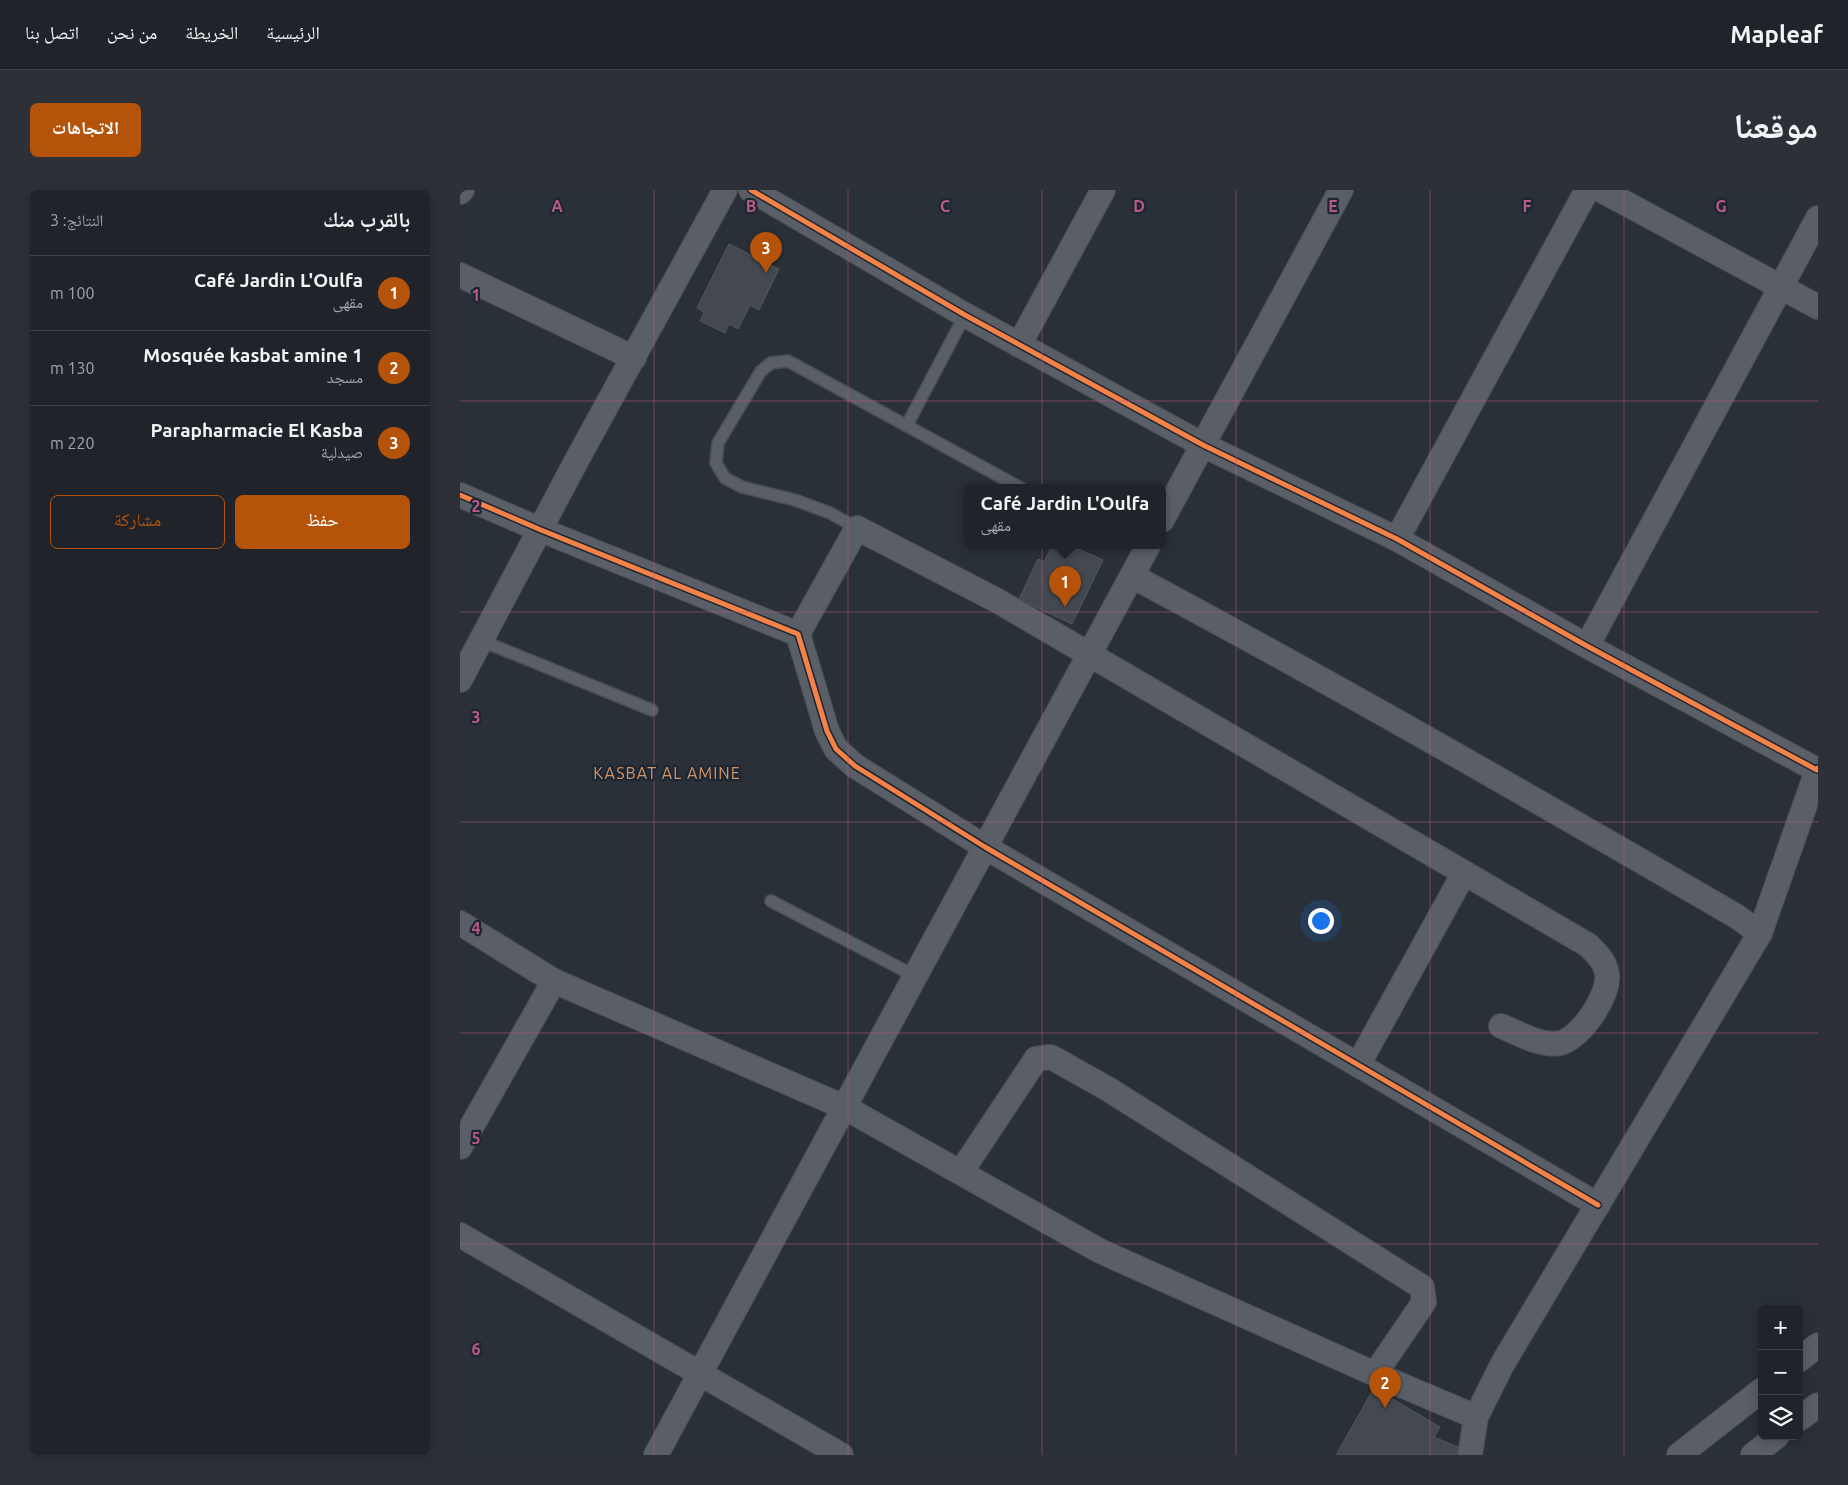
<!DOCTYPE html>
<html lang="ar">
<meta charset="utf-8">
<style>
body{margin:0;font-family:Ubuntu,"Noto Naskh Arabic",sans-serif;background:#2d3036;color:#f1f3f6;direction:rtl}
.controls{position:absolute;right:15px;bottom:15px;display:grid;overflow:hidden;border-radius:8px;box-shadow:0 2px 12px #0003}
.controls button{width:45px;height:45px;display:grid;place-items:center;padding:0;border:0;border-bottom:1px solid #3d4147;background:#20242a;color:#f1f3f6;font:25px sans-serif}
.you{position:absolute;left:860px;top:730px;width:18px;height:18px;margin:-12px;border:4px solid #fff;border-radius:50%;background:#1a73e8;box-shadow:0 0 0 8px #1a73e833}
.badge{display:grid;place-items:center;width:32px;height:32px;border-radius:50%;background:#b45309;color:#fff;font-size:16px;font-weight:700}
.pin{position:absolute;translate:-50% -41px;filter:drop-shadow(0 1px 2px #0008)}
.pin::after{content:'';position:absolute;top:26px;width:18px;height:15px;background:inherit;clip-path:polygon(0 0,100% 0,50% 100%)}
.popup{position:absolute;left:504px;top:294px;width:202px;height:65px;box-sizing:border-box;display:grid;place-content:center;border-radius:8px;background:#20242a;filter:drop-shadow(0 1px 4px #0005);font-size:16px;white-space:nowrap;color:#a2a4a8}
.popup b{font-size:19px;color:#f1f3f6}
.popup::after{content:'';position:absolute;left:50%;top:100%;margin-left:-10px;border:10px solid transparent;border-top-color:#20242a}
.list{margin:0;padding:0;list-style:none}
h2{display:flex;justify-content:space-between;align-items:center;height:65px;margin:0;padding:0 20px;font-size:21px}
h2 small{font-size:16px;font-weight:400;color:#a2a4a8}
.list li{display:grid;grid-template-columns:32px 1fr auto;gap:15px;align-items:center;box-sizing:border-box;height:75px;padding:0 20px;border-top:1px solid #3d4147}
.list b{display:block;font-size:19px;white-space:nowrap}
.list p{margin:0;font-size:16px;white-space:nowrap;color:#a2a4a8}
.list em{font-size:16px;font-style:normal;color:#a2a4a8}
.actions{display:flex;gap:10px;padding:15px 20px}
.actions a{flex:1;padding:11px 0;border:1px solid #b45309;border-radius:8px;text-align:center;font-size:18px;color:#b45309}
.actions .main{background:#b45309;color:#fff}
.icon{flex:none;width:28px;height:28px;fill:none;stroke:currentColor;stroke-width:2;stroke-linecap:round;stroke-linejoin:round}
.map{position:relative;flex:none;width:1358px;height:1265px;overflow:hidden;direction:ltr;border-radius:8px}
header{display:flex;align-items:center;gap:30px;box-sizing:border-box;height:70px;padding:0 25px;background:#20242a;border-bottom:1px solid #3d4147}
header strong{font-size:24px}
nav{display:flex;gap:28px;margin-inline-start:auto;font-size:18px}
.intro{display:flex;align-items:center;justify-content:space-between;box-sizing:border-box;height:120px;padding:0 30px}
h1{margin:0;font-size:35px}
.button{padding:12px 22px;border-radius:8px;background:#b45309;color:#fff;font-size:18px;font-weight:700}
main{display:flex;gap:30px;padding:0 30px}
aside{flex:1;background:#20242a;border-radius:8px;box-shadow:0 2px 12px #0003}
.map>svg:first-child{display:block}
</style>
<header>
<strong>Mapleaf</strong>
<nav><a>الرئيسية</a><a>الخريطة</a><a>من نحن</a><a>اتصل بنا</a></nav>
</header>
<div class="intro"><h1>موقعنا</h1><a class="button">الاتجاهات</a></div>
<main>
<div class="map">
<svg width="1358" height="1265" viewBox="0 0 1358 1265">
<rect width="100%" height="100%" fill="#2a3038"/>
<g fill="#444950" stroke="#52575f">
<path d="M269 54 319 79 299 120 290 115 278 139 269 134 265 143 240 131 244 122 237 118Z"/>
<path d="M592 356H612L643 370 612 434 559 409 578 369 584 372Z"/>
<path d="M914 1198 980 1237 974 1247 1000 1258 996 1265H876Z"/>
</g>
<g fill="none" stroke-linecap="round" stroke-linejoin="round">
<defs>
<g id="service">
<path d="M447 235 505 125"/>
<path d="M397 338 370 323 335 310 282 297 265 288 256 273 258 253 301 181 311 173 328 171 561 298"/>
<path d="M22 451 192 520"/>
<path d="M311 711 455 786"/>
</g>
<g id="minor">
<path d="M291 0 505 125 743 255 937 349 1127 456 1357 580"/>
<path d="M1141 0 1358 117"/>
<path d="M0 2 2 0"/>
<path d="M0 85 174 168"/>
<path d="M559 155 643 0"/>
<path d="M0 305 81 340 338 444 367 541 376 559 395 576 525 657 1138 1015"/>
<path d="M702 330 881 0"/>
<path d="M937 349 1127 0"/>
<path d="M672 386C876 495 1076 610 1276 726L1300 743"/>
<path d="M338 444 397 338 536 410 1128 755C1137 764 1145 771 1147 784 1150 805 1121 848 1100 853 1081 857 1059 843 1041 836"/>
<path d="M1127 456 1358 28"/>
<path d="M0 490 119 266 265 0"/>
<path d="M0 733 94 791 384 917 640 1061 915 1184 1016 1227"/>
<path d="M898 875 1004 683"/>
<path d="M0 957 94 791"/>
<path d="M501 982 576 869 591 867 648 899 962 1097 964 1112 915 1184"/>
<path d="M0 1045 381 1265"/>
<path d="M1339 1170 1358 1155"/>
<path d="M1339 1229 1358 1215"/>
<path d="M196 1265 688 356"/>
<path d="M1010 1265 1016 1227 1043 1173 1300 743 1358 578"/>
<path d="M1219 1265 1302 1200"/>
<path d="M1293 1265 1317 1246"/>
</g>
</defs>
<use href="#service" stroke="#484c53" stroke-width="14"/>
<use href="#minor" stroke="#484c53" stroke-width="26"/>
<use href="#service" stroke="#5a5e66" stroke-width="11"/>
<use href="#minor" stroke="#5a5e66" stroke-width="24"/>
<defs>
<g id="cycleway">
<path d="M291 0 505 125 743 255 937 349 1127 456 1357 580 1358 578"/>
<path d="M0 305 81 340 338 444 367 541 376 559 395 576 525 657 1138 1015"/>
</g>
</defs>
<use href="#cycleway" stroke="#1d2633" stroke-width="8"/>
<use href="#cycleway" stroke="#f48246" stroke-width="5"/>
</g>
<path fill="none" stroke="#bc5a87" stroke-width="1" stroke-opacity="0.55" d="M194 0V1265M388 0V1265M582 0V1265M776 0V1265M970 0V1265M1164 0V1265M0 211H1358M0 422H1358M0 632H1358M0 843H1358M0 1054H1358"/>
<g text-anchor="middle" stroke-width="4.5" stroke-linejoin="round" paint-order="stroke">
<g font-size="16" letter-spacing="1" fill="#d59563" stroke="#1d2633">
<text x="207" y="589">KASBAT AL AMINE</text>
</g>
</g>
<g font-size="16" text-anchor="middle" font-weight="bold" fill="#bc5a87" stroke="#1d2633" stroke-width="4.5" stroke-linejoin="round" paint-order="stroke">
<text x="97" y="22">A</text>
<text x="291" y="22">B</text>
<text x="485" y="22">C</text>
<text x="679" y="22">D</text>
<text x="873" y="22">E</text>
<text x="1067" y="22">F</text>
<text x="1261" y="22">G</text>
<text x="16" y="111">1</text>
<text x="16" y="322">2</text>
<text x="16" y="533">3</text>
<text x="16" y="744">4</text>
<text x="16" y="954">5</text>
<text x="16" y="1165">6</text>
</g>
</svg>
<div class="controls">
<button>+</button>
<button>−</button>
<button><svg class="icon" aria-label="layers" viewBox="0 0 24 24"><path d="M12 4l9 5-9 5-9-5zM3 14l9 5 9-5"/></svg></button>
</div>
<div class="you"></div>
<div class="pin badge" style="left:605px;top:417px">1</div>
<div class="popup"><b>Café Jardin L'Oulfa</b>مقهى</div>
<div class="pin badge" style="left:925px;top:1218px">2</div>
<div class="pin badge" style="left:306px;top:83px">3</div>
</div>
<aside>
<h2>بالقرب منك<small>النتائج: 3</small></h2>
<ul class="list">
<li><span class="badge">1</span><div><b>Café Jardin L'Oulfa</b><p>مقهى</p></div><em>100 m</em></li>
<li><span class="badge">2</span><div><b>Mosquée kasbat amine 1</b><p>مسجد</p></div><em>130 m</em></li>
<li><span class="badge">3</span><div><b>Parapharmacie El Kasba</b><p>صيدلية</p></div><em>220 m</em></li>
</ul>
<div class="actions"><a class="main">حفظ</a><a>مشاركة</a></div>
</aside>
</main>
